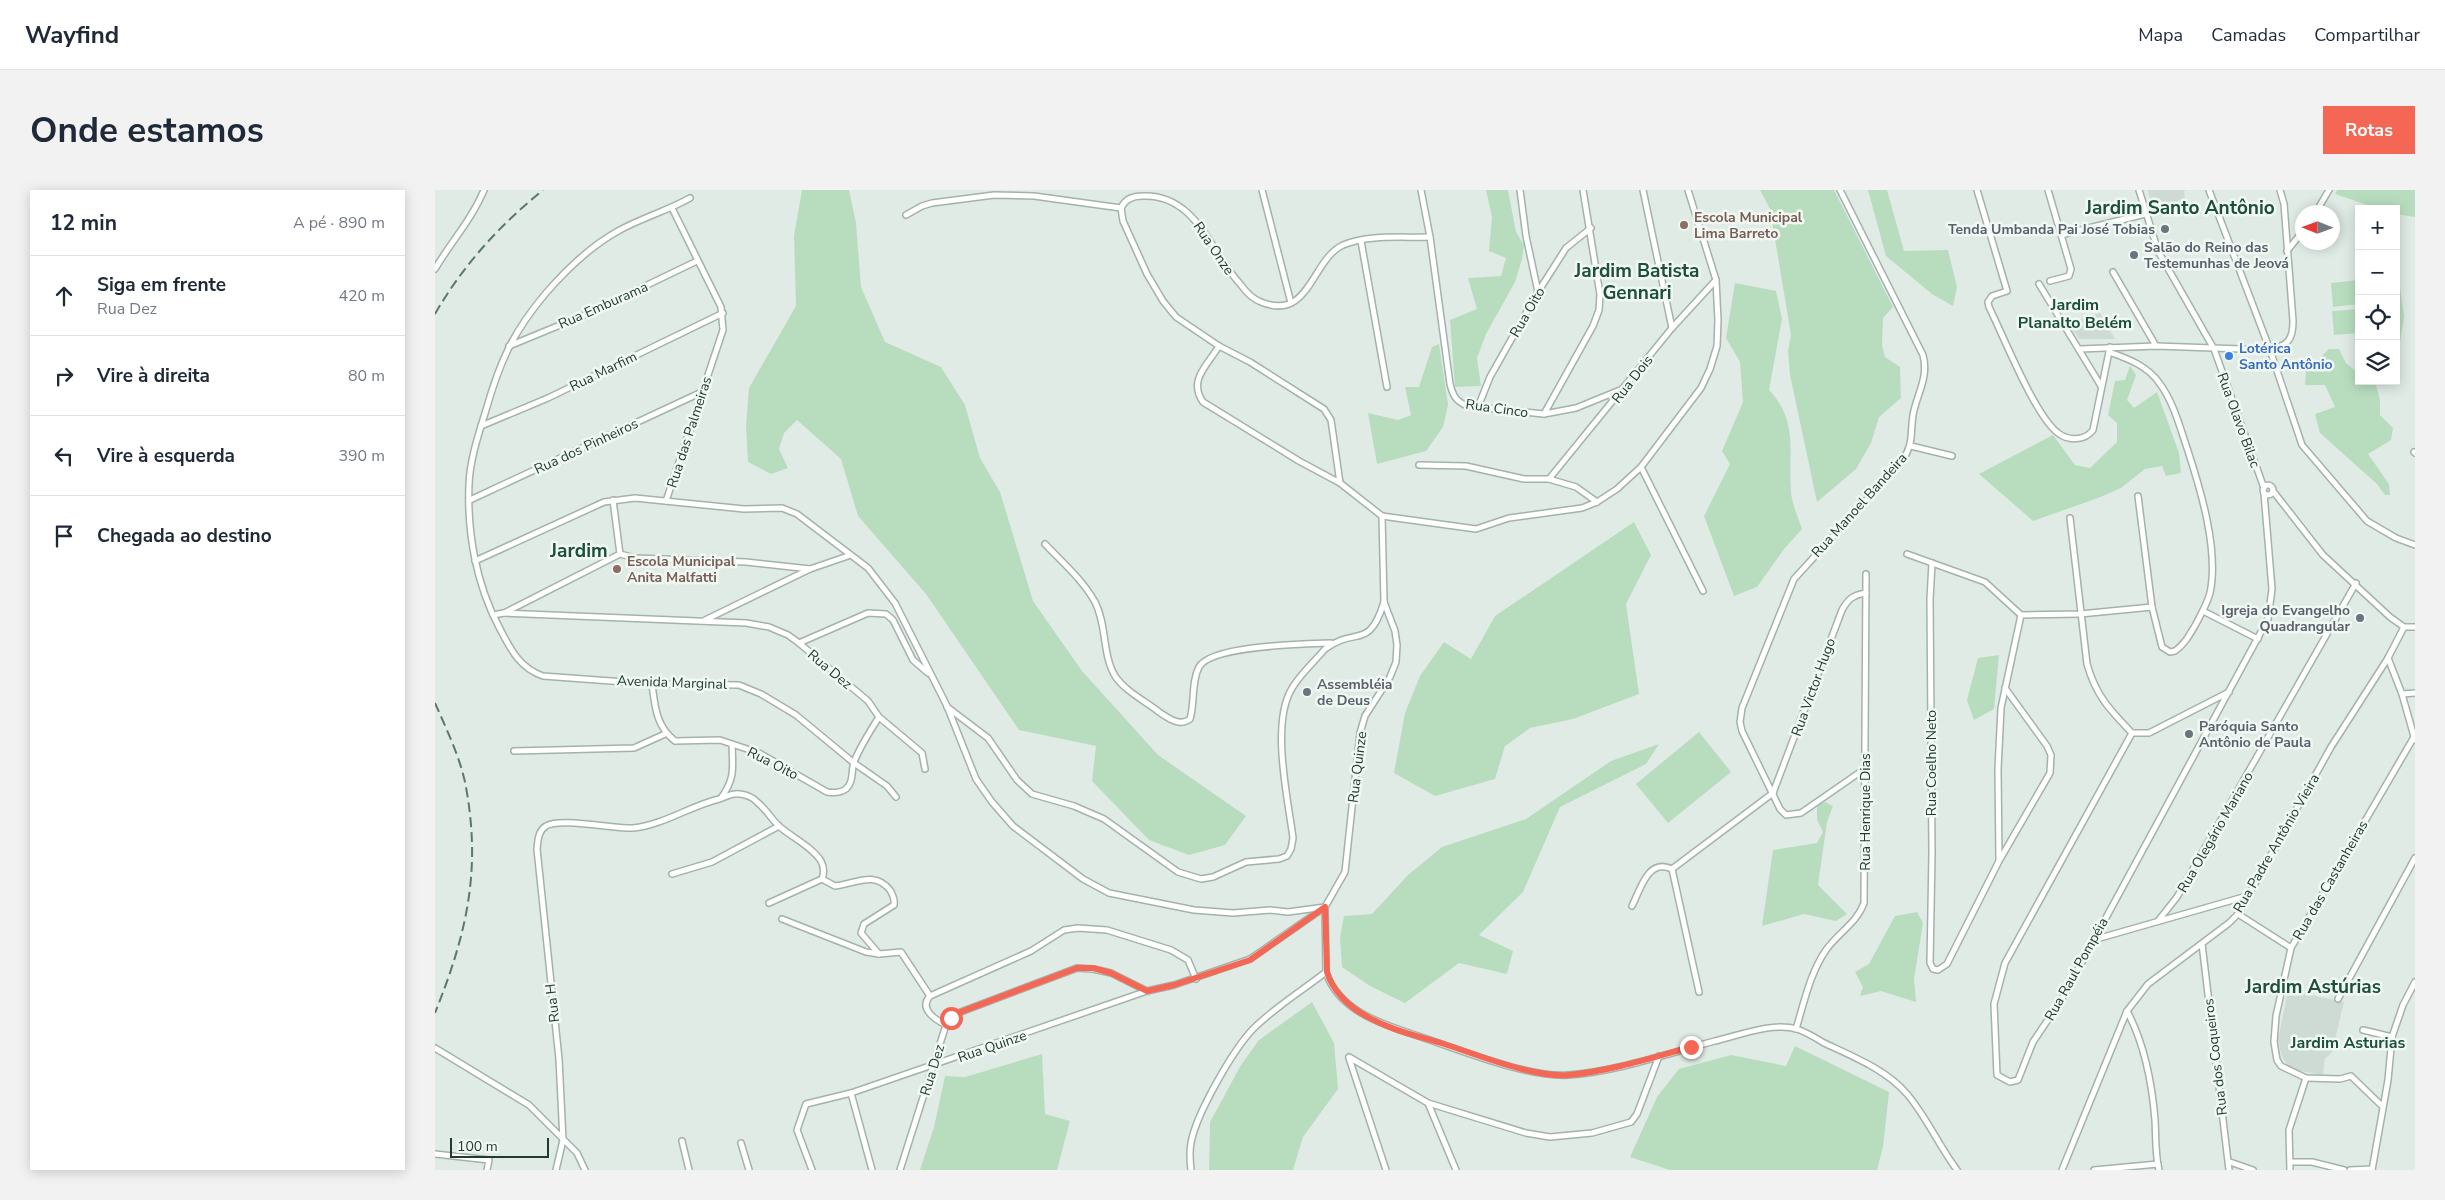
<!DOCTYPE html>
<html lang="pt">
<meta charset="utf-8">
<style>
body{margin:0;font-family:"Nunito Sans",sans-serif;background:#f2f2f3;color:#1f2937}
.controls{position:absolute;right:15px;top:15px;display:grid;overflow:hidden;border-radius:0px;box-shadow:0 2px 12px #0003}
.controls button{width:45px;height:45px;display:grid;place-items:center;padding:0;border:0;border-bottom:1px solid #e0e1e3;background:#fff;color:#1f2937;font:25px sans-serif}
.compass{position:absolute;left:1860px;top:15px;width:45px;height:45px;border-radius:50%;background:#fff;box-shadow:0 2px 12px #0003;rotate:271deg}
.scale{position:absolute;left:15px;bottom:12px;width:99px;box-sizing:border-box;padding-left:5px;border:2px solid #203c31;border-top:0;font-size:14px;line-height:18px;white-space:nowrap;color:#203c31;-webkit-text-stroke:4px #f1f8f3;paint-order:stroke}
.stop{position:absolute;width:15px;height:15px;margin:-11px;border:4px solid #f56755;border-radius:50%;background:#fff}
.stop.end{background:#f56755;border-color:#fff;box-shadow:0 1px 5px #0008}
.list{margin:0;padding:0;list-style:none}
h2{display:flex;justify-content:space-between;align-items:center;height:65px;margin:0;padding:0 20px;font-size:21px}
h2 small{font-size:16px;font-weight:400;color:#747a83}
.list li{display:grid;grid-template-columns:32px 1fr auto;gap:15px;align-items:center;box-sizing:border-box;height:80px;padding:0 20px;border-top:1px solid #e0e1e3}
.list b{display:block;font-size:19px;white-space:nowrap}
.list p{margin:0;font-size:16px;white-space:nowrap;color:#747a83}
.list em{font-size:16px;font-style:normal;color:#747a83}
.icon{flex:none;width:28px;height:28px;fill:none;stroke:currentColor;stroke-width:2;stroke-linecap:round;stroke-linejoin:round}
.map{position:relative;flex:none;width:1980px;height:980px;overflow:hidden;border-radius:0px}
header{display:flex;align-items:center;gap:30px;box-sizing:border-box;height:70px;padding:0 25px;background:#fff;border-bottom:1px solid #e0e1e3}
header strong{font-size:24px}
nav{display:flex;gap:28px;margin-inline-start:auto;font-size:18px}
.intro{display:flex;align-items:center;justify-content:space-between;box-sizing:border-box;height:120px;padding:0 30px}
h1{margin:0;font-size:35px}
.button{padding:12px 22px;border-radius:0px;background:#f56755;color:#fff;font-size:18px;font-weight:700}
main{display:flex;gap:30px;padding:0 30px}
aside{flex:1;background:#fff;border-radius:0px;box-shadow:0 2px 12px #0003}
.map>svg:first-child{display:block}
</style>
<header>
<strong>Wayfind</strong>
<nav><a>Mapa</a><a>Camadas</a><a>Compartilhar</a></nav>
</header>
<div class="intro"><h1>Onde estamos</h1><a class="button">Rotas</a></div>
<main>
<aside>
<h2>12 min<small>A pé · 890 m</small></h2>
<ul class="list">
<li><svg class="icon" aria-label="ahead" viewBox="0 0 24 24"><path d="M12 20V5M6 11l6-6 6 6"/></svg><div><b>Siga em frente</b><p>Rua Dez</p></div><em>420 m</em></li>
<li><svg class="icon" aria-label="right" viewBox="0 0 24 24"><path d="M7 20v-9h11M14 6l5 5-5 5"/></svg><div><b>Vire à direita</b></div><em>80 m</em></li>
<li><svg class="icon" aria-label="left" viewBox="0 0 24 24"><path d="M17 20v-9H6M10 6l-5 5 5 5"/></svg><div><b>Vire à esquerda</b></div><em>390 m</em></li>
<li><svg class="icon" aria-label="arrive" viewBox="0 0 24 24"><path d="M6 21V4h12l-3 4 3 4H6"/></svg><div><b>Chegada ao destino</b></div></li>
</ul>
</aside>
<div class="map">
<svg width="1980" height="980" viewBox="0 0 1980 980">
<rect width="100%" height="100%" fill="#e0ebe5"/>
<g fill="#cedbd4">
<path d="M1713 0H1752L1749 1 1750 9 1717 18Z"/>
<path d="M1665 123 1680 149H1644L1634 133Z"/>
<path d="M1853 800 1909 812 1901 845 1904 855 1890 869 1888 885 1864 881 1853 876 1847 867 1843 850Z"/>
</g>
<g fill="#b8ddbe">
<path d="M367 0H414L421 33 426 97 450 152 506 177 530 215 545 268 565 302 598 411 647 481 723 565 811 626 790 655 754 665 714 650 657 591 661 556 584 540 491 404 423 326 406 269 362 230 349 243 344 259 353 278 336 284 313 272 311 236 314 198 361 116 359 46Z"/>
<path d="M1051 0H1073L1081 42 1089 55 1087 69 1080 92 1051 144 1042 168 1046 196 1020 197 1015 130 1042 119 1033 88 1066 86 1071 68 1054 61 1057 27Z"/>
<path d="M1325 0H1399L1458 117 1448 128 1447 155 1450 167 1465 177 1466 208 1444 227 1436 253 1421 279 1382 312 1355 185 1353 161 1356 145 1335 19Z"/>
<path d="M1433 0H1452L1469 61 1513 60 1522 97 1518 116 1497 104 1451 66Z"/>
<path d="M1902 0H1980V27L1961 24V19H1944L1900 4Z"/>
<path d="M1961 66 1969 127 1964 158 1961 160Z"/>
<path d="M1924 90V114L1898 117 1896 93Z"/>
<path d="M1300 93 1341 101 1347 129 1334 200C1364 231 1353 264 1356 302 1357 314 1363 327 1367 339L1349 359 1322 397 1299 406 1269 326 1295 274 1287 261 1308 212 1305 172 1291 148Z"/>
<path d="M1924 119V143L1899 145 1897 121Z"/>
<path d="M1004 154 1013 215 1008 237 991 261 942 274 933 223 963 230 976 225 970 197H984L997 157Z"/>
<path d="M1894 159H1904L1911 173 1924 184V191H1940L1945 210V225L1958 238 1956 250 1933 264 1954 294 1955 305H1950L1942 294 1885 243 1880 224 1900 217 1890 195H1870L1871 181Z"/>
<path d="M1695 176 1701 185 1692 210 1699 218 1722 202 1744 263 1746 283 1731 286 1727 276 1710 279 1686 298 1663 308 1598 331 1544 284 1618 245 1640 275 1655 278 1682 252V233L1673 225 1680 191 1690 190Z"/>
<path d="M1199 332 1216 365 1191 414 1204 504 1138 529 1095 538 1070 556 1060 589 1000 606 959 583 970 523 985 486 1009 452 1036 469 1060 426Z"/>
<path d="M1564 465 1559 519 1539 530 1532 510 1543 468Z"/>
<path d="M1264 542 1296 582 1233 633 1201 594Z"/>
<path d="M1224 554 1211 574 1125 617 1088 702 1044 745 1078 761 1072 784 1024 773 970 813 935 796 907 777 905 748 909 726 937 724 973 685 1007 657 1091 629 1176 571Z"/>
<path d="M1390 612 1398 616 1392 632 1383 695 1412 724 1401 731 1369 724 1327 736 1338 660 1382 653 1388 642 1382 630V616Z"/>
<path d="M1482 722 1488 733 1479 789 1481 812 1446 801 1425 806 1428 797 1420 782 1434 774 1460 726Z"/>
<path d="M877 812 899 853 903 899 868 947 858 980H774L775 932 806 875 824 850Z"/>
<path d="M1360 856 1454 902 1448 957 1442 980H1235L1195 967 1222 907 1244 879 1296 865 1351 876Z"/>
<path d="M607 864 610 924 635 931 622 980H485L499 937 510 886 530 887Z"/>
</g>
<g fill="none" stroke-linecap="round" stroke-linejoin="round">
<defs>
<g id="minor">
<path d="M827 0 856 113"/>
<path d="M986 0 995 47 1015 194C1018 206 1021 211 1032 216L1109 224 1141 218 1190 198"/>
<path d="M1085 0 1091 46 1103 102"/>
<path d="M1208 0 1237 138"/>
<path d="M1405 0 1488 165C1494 188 1482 203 1478 225 1475 245 1479 251 1468 270L1359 389 1307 518 1305 532 1307 541 1345 619 1351 625 1366 623 1431 578"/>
<path d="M1542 0 1572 101 1557 106 1553 112 1554 117C1568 145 1600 226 1623 243 1633 251 1650 251 1658 240L1675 157"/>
<path d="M1613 0 1636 79 1634 86 1615 91"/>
<path d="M1704 0 1723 61 1779 159 1829 298"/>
<path d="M1774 0 1835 160 1867 255 1932 331 1961 348 1980 355"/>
<path d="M255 8C232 21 206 28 183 41 156 56 131 80 111 103 78 142 65 171 51 220 44 243 35 269 34 294 32 342 41 394 64 437 75 458 84 478 108 486L217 494 304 495 326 504 361 525 419 573 452 596 461 607"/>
<path d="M686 18C690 9 697 6 707 6 761 3 776 63 806 95 811 102 818 109 826 112 875 132 876 70 908 55 933 44 968 48 995 47"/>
<path d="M686 18 688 31 712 84 728 111 741 127 784 156 815 172 889 219 896 230 905 293"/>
<path d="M1881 22 1894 0"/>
<path d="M471 25 487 16 497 13 559 5 599 6 686 18"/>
<path d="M1626 45 1710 24"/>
<path d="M926 51 952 197"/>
<path d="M1852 61 1868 41"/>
<path d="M0 79C16 52 37 29 49 0"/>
<path d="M1678 82 1721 156"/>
<path d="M1604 94 1666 196"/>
<path d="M74 156 152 124 262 71"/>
<path d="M784 156C772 176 753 190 768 212L864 271 905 293 947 326"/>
<path d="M1645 159 1721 156 1835 160C1853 155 1858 150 1858 131L1849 14 1845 0"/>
<path d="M1674 162C1694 169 1713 176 1725 194 1739 213 1745 238 1753 261 1766 301 1784 361 1775 403 1772 414 1766 424 1761 434 1755 444 1750 454 1740 461L1735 462 1727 457 1717 417 1703 306"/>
<path d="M1043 217 1055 187 1103 102 1131 58 1156 38"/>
<path d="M1109 224 1158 136 1164 120 1165 104 1148 0"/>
<path d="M46 236 113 208 288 123"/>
<path d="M1476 256 1517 266"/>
<path d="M1979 262 1980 263"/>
<path d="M984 275 1031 276 1089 289H1114L1141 297 1162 312"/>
<path d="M1206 277 1268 401"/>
<path d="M1114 289 1237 138 1281 90"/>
<circle cx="1833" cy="300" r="5"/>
<path d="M1838 301 1888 365 1955 427 1969 437H1980"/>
<path d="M35 310 267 202"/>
<path d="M178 310 185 364"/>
<path d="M231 311 288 140 286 117 237 18"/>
<path d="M947 326 1041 339 1074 328 1147 318 1162 312 1182 299 1206 277 1266 198 1275 179 1282 156 1283 130 1281 90 1253 0"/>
<path d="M1635 328 1652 474C1661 506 1675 520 1697 543"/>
<path d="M610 354C627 372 648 390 660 412 672 435 667 464 680 486 690 501 710 511 724 522 733 528 745 537 755 529 760 513 756 492 764 477 776 455 871 454 896 453"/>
<path d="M1472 364 1550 392 1586 425 1645 424 1717 417"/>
<path d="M40 371 169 312 200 308 309 319 347 318 362 324 433 378 460 413 512 516 541 589 557 612 578 636 648 689 674 703 759 720 798 723 835 720 853 722 890 717"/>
<path d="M1497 373 1495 409 1497 664 1495 773 1498 779 1503 780 1512 774 1564 671 1615 583 1616 565 1612 556 1570 498"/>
<path d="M1768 421 1823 449"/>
<path d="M69 423 311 433 334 437 353 445 364 453 433 511 444 527 487 563 490 579"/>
<path d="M58 425 69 423 185 364 200 368 311 372 375 379"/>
<path d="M270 430 375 379 413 366"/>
<path d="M364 453 433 423 451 424 458 430 478 470 493 483"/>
<path d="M1953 468 1967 504 1980 550"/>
<path d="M217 494C220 517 221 536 240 551L285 550 324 563 392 602C398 603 405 603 411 599 419 592 416 581 419 572 425 557 435 541 444 527"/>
<path d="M1967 504 1980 503"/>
<path d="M512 517 553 548 582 590 597 604 639 616 669 629 743 682 766 689 778 687 811 672 844 669 852 666 856 659 858 648C853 609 836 536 856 500 864 485 879 472 890 459 921 436 934 461 949 412"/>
<path d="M1697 543 1570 773 1559 814 1562 885 1575 892 1583 890 1598 852 1628 807 1833 429 1837 399 1829 303"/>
<path d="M1697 543H1714L1794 502"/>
<path d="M79 561 199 558 230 544"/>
<path d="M1338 603 1407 420C1413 409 1418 405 1431 403"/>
<path d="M286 608C300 589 298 578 297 555"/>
<path d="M1564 670 1563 579 1566 518 1586 425"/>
<path d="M1237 679 1338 603"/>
<path d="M237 684 277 672 344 636"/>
<path d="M387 689 400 696C420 694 439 680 455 700 458 705 460 709 459 715L429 734 426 743 444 764 466 762 495 806"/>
<path d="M334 713 387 689"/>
<path d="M1197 716C1206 698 1213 668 1237 679L1264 802"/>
<path d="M890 717 891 782C903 820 946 834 980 845 1021 858 1092 888 1133 885 1180 882 1235 863 1280 851 1305 845 1337 832 1362 839 1371 842 1381 848 1389 853 1417 866 1452 880 1472 904 1491 926 1504 956 1522 980"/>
<path d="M1803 724 1856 758"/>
<path d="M347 729 431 762 444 764"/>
<path d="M1723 731 1742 707 1921 393"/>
<path d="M1658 750 1812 706"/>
<path d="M1767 754 1794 980"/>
<path d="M1903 809 1980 668"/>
<path d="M1692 821C1709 853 1717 893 1720 930 1721 946 1720 964 1724 980"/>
<path d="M511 835C501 830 483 819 495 806L596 761 629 740 643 738 672 740 736 760 753 770 761 789"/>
<path d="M1361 839C1369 813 1375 783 1391 760 1403 743 1422 733 1429 713L1431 384"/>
<path d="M1928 840 1957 847"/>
<path d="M0 858 94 915 142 963 150 980"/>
<path d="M914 867 993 913 1091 943 1115 947 1157 943 1196 932 1202 924 1224 866"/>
<path d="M914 868 951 980"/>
<path d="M416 903 437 980"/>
<path d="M993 913 1021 980"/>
<path d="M1947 916 1916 886 1905 889 1871 888 1846 876 1842 870 1839 852 1841 826 1856 758 1979 547"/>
<path d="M247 951 254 980"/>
<path d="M306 953 314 980"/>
<path d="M0 964 54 970 52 980"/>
<path d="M1795 972 1818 980"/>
<path d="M1856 972H1877L1909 980"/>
<path d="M121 980 128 950 124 869 102 659C103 650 103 641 111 636 124 627 179 639 198 638 228 635 255 616 284 609 292 607 297 602 305 604 312 605 318 607 322 612 331 619 337 630 345 637 358 648 377 657 386 671 389 677 389 684 387 689"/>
<path d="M377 980 362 940 371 914 416 903 712 801"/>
<path d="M465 980 511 835 523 823 642 778 658 779 676 783 712 801 739 795 815 769 890 717 910 682 925 543 930 526 955 487 961 472 962 455 960 441 949 412 947 326"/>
<path d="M756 980C755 971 754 962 756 953 761 924 798 860 818 839 840 817 868 800 891 782"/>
<path d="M1627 980 1692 821 1713 794 1794 733 1803 724 1896 557 1953 468 1969 437"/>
<path d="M1659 980 1723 974"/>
<path d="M1855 980 1854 940 1871 888"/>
<path d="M1915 980 1937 979"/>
<path d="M1937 980 1953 890 1957 847 1968 815 1980 792"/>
</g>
</defs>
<use href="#minor" stroke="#a3b3ab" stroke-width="8"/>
<use href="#minor" stroke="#fff" stroke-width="5"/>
<g stroke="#5b786c" stroke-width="2" stroke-dasharray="10 5" stroke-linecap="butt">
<path d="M0 124C28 75 65 35 108 0"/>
<path d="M0 513C11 538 24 565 30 592 47 679 32 743 0 823"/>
</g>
</g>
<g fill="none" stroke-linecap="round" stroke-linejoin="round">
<path stroke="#f56755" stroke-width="6" d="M516 828 523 823 642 778H658L676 783 712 801 739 795 815 770 890 717 892 782C897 800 914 817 931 826 955 840 983 846 1009 854 1043 865 1099 888 1134 885 1175 881 1216 868 1256 857"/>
</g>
<g fill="#8d6e63" stroke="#f1f8f3" stroke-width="2">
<circle cx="1249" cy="35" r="5"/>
<circle cx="182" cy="379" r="5"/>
</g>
<g fill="#6b7280" stroke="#f1f8f3" stroke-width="2">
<circle cx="1730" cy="39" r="5"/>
<circle cx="1699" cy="65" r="5"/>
<circle cx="1925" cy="428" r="5"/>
<circle cx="872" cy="502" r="5"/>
<circle cx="1754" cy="544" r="5"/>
</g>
<circle fill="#3f7fe0" stroke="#f1f8f3" stroke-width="2" cx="1794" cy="166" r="5"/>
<g text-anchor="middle" stroke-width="5" stroke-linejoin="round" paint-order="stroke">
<g font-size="14" font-weight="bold" fill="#785e54" stroke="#f1f8f3" text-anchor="start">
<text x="1259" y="32">Escola Municipal<tspan x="1259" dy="16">Lima Barreto</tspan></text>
<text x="192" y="376">Escola Municipal<tspan x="192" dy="16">Anita Malfatti</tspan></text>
</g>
<g font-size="14" font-weight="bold" fill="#5b616d" stroke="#f1f8f3" text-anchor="start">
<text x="1720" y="44" text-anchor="end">Tenda Umbanda Pai José Tobias</text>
<text x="1709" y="62">Salão do Reino das<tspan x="1709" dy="16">Testemunhas de Jeová</tspan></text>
<text x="1915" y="425" text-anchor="end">Igreja do Evangelho<tspan x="1915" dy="16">Quadrangular</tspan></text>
<text x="882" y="499">Assembléia<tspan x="882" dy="16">de Deus</tspan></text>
<text x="1764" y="541">Paróquia Santo<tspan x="1764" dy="16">Antônio de Paula</tspan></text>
</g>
<g font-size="14" fill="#203c31" stroke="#f1f8f3">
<text transform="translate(779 58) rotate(56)" y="5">Rua Onze</text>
<text transform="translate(168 115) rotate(-24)" y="5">Rua Emburama</text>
<text transform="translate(1092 122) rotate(-60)" y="5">Rua Oito</text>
<text transform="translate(168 181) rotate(-26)" y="5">Rua Marfim</text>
<text transform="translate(1197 189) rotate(-52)" y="5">Rua Dois</text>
<text transform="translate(1062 218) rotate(8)" y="5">Rua Cinco</text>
<text transform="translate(1804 230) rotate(70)" y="5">Rua Olavo Bilac</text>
<text transform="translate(254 242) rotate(-72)" y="5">Rua das Palmeiras</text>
<text transform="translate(151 256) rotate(-25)" y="5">Rua dos Pinheiros</text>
<text transform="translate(1424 315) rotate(-48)" y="5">Rua Manoel Bandeira</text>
<text transform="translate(395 479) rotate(40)" y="5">Rua Dez</text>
<text transform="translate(237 492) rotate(2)" y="5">Avenida Marginal</text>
<text transform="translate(1378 497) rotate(-70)" y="5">Rua Victor Hugo</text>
<text transform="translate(338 573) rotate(27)" y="5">Rua Oito</text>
<text transform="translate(1496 573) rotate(-90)" y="5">Rua Coelho Neto</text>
<text transform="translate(922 577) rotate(-83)" y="5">Rua Quinze</text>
<text transform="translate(1430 622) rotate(-90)" y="5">Rua Henrique Dias</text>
<text transform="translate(1780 642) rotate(-60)" y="5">Rua Olegário Mariano</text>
<text transform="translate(1841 653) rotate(-60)" y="5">Rua Padre Antônio Vieira</text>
<text transform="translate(1895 690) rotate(-60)" y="5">Rua das Castanheiras</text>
<text transform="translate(1641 779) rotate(-61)" y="5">Rua Raul Pompéia</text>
<text transform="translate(117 813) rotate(-97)" y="5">Rua H</text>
<text transform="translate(557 856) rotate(-19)" y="5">Rua Quinze</text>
<text transform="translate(1780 867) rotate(-97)" y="5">Rua dos Coqueiros</text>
<text transform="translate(497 880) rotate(-73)" y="5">Rua Dez</text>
</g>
<g font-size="14" font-weight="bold" fill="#366cbe" stroke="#f1f8f3" text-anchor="start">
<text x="1804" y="163">Lotérica<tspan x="1804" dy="16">Santo Antônio</tspan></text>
</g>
<g font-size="16" font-weight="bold" fill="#1c4f3c" stroke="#f1f8f3">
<text x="1640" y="120">Jardim<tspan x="1640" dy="18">Planalto Belém</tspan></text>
<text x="1913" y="858">Jardim Asturias</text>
</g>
<g font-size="19" font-weight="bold" fill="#1c4f3c" stroke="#f1f8f3">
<text x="1745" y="24">Jardim Santo Antônio</text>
<text x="1202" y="87">Jardim Batista<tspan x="1202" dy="22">Gennari</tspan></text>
<text x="144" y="367">Jardim</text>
<text x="1878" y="803">Jardim Astúrias</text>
</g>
</g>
</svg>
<div class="controls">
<button>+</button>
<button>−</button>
<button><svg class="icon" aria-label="locate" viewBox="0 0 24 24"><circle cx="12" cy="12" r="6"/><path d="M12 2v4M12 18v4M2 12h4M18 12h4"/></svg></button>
<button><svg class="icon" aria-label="layers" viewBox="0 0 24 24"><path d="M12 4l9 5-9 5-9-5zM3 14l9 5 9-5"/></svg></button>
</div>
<svg class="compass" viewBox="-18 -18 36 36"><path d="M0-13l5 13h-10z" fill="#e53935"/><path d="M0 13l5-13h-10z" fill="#747a83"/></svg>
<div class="scale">100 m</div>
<div class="stop" style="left:516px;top:828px"></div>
<div class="stop end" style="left:1256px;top:857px"></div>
</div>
</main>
